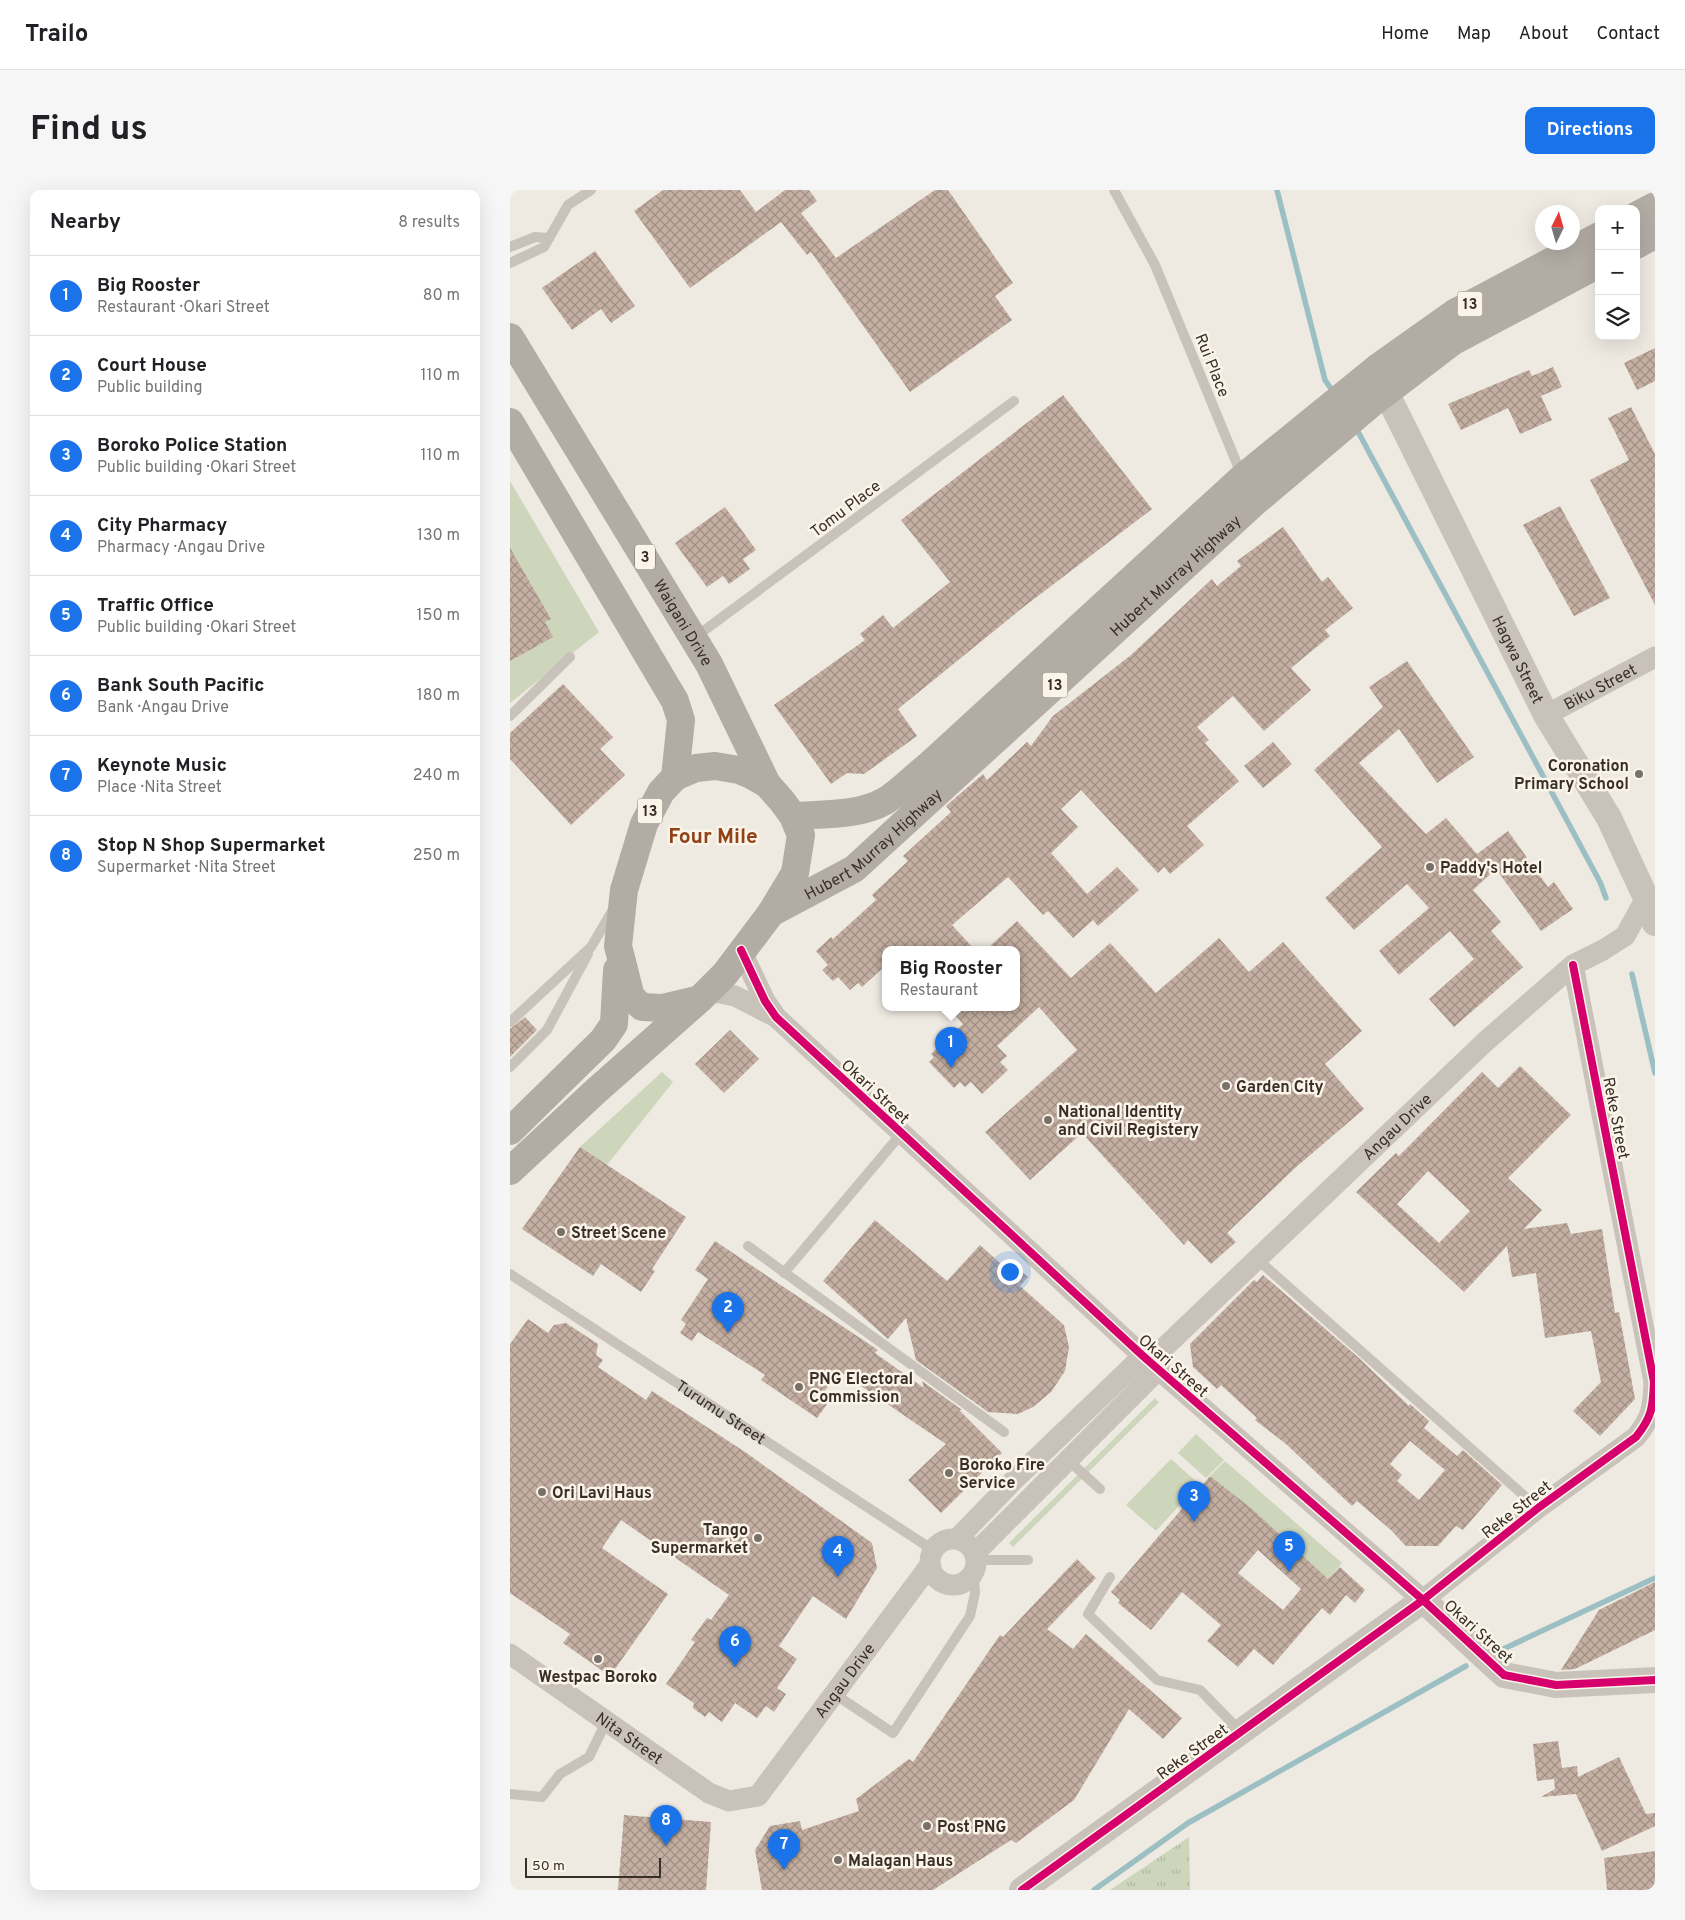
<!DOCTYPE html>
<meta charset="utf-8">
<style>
body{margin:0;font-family:Overpass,sans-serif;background:#f6f6f6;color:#202124}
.controls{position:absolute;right:15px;top:15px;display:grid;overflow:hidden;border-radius:10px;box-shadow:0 5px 20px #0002}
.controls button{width:45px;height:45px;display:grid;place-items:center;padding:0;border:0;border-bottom:1px solid #e0e0e0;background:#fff;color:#202124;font:25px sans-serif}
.compass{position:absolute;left:1025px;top:15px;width:45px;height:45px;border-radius:50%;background:#fff;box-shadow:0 5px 20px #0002;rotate:5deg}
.scale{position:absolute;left:15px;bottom:12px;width:136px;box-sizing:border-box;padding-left:5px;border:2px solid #392f28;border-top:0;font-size:14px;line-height:18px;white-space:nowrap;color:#392f28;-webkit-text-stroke:4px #fbf5e9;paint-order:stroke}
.you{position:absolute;left:499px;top:1081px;width:18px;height:18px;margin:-12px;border:4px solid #fff;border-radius:50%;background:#1a73e8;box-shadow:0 0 0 8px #1a73e833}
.badge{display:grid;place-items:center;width:32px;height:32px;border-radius:50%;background:#1a73e8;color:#fff;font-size:16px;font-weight:700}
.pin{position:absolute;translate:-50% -41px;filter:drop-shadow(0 1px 2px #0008)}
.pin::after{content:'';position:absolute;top:26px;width:18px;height:15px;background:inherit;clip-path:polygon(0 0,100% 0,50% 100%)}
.popup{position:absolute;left:372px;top:756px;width:138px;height:65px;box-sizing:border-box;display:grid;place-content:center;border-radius:10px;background:#fff;filter:drop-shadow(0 1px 4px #0005);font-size:16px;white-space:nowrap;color:#757577}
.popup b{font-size:19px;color:#202124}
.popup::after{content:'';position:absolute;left:50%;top:100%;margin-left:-10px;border:10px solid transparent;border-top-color:#fff}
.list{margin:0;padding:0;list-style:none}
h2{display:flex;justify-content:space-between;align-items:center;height:65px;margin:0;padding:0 20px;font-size:21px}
h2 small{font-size:16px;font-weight:400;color:#757577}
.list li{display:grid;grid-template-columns:32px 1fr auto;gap:15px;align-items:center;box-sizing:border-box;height:80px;padding:0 20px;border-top:1px solid #e0e0e0}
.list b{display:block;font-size:19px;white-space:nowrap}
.list p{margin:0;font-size:16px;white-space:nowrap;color:#757577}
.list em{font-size:16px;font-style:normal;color:#757577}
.icon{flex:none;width:28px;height:28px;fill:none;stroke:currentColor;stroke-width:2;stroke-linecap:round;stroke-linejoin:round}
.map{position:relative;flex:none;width:1145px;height:1700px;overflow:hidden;border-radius:10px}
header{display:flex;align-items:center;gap:30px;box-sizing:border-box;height:70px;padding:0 25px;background:#fff;border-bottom:1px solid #e0e0e0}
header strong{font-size:24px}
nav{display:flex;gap:28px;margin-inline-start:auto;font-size:18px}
.intro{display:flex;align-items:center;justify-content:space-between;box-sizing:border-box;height:120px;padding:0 30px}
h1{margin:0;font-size:35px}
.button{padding:12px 22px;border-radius:10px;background:#1a73e8;color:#fff;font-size:18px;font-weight:700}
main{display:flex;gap:30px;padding:0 30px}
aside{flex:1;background:#fff;border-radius:10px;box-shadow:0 5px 20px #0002}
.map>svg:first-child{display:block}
</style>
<header>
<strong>Trailo</strong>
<nav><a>Home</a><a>Map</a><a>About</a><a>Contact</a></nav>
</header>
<div class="intro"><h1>Find us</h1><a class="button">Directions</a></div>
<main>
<aside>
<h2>Nearby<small>8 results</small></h2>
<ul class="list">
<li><span class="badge">1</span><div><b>Big Rooster</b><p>Restaurant · Okari Street</p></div><em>80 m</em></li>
<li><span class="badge">2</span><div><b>Court House</b><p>Public building</p></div><em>110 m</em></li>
<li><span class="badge">3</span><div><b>Boroko Police Station</b><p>Public building · Okari Street</p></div><em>110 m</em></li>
<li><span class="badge">4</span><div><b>City Pharmacy</b><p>Pharmacy · Angau Drive</p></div><em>130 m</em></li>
<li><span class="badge">5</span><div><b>Traffic Office</b><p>Public building · Okari Street</p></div><em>150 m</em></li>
<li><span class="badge">6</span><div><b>Bank South Pacific</b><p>Bank · Angau Drive</p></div><em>180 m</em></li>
<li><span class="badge">7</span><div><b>Keynote Music</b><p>Place · Nita Street</p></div><em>240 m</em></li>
<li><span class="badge">8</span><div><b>Stop N Shop Supermarket</b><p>Supermarket · Nita Street</p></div><em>250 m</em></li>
</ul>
</aside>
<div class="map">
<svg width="1145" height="1700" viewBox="0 0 1145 1700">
<defs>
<pattern id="park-tufts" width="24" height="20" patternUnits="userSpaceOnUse" patternTransform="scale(1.25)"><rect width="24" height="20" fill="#cdd6ba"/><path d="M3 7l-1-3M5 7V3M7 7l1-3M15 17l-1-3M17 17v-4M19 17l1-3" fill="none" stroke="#b1b8a0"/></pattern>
<pattern id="building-cross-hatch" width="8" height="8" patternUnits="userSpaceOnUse" patternTransform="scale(1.25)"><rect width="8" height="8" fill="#c4afa2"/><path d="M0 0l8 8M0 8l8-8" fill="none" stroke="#a08f84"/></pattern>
</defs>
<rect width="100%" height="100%" fill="#eeeae2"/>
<g fill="#cdd6ba">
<path d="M0 291 89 442 0 513Z"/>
<path d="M152 882 163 892 97 975 70 957Z"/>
<path d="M645 1208 649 1212 503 1357 499 1353Z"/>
<path d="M686 1244 714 1270 696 1288 668 1263Z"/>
<path d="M661 1269 689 1294 646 1341 616 1315Z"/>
<path d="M715 1271 832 1373 818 1389 700 1286Z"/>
</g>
<path fill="url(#park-tufts)" d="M679 1647 680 1700H600Z"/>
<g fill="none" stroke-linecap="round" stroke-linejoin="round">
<g stroke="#9bbfc2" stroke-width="5.5">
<path d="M767 0 815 190 824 203"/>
<path d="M845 236 1090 692 1096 708"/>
<path d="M1122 784 1145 883"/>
<path d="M989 1461 1145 1388"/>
<path d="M584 1700 678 1633 956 1476"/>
</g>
</g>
<g fill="url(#building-cross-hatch)" fill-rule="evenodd">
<path d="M153 0H230L246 22 275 0H299L307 11 291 23 326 68 425 0H438L503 93 485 106 502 130 400 202 301 62 297 65 271 32 180 98 124 21Z"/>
<path d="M85 61 125 116 101 133 91 119 62 140 32 98Z"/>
<path d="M1145 158V191L1127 200 1114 173Z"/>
<path d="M1043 177 1052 197 1031 206 1042 230 1010 244 998 218 951 240 938 214 1019 180 1022 186Z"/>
<path d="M553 205 642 319 511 419 388 519 407 546 354 584 337 583 321 594 264 515 355 450 350 444 373 425 383 438 440 392 391 330Z"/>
<path d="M1121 217 1145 264V415L1080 290 1119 270 1098 228Z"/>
<path d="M1050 316 1100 408 1064 426 1013 335Z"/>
<path d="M215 317 246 360 233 369 240 379 219 394 213 386 197 397 165 353Z"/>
<path d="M773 337 812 392 818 387 843 418 815 440 820 446 781 478 801 500 754 541 723 506 687 537 699 550 695 553 729 591 677 636 694 655 660 684 654 677 648 683 571 600 551 619 568 637 541 663 577 704 607 677 629 700 588 736 583 730 563 748 538 721 533 725 498 687 442 735 464 759H376V775L352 797 348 793 340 800 328 787 323 791 312 780 318 775 306 761 321 747 323 749 366 710 362 705 398 671 393 666 441 622 436 616 473 584 477 590 517 552 521 556 543 526 621 465 702 389 707 396 731 376 727 371Z"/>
<path d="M0 358 41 429 35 432 43 447 0 471Z"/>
<path d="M897 471 964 567 927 593 889 539 849 573 916 644 936 628 967 664 998 641 1038 697 1044 692 1063 719 1031 741 986 679 963 700 991 732 981 741 1013 777 944 837 919 809 964 769 940 741 889 785 869 761 919 718 897 694 844 740 815 708 872 657 804 580 873 517 859 497Z"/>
<path d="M53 494 103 547 90 559 115 585 61 635 0 569V543Z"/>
<path d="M763 552 782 574 753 598 734 576Z"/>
<path d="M507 731 561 788 600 753 646 803 709 748 739 782 773 752 852 841 815 874 854 919 785 978 717 1043 726 1052 701 1074 678 1050 674 1055 572 943 520 990 475 942 567 860 529 817 487 856 497 866 490 872 498 880 472 904 461 892 455 897 450 892 444 898 419 872 424 867 421 864 453 834 446 826 456 817H506V759H477Z"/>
<path d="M15 827 27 840 0 867V839Z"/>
<path d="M220 840 249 869 214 903 185 874Z"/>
<path d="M1010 876 1061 925 998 988 1032 1020 1014 1039 1057 1033 1061 1044 1092 1039 1105 1123 1109 1122 1125 1209 1090 1246 1063 1221 1091 1192 1081 1141 1035 1148 1026 1083 1002 1087 997 1056 954 1102 846 1002 886 963 889 966 972 882 988 898ZM918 981 960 1021 929 1053 887 1014Z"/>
<path d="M70 957 176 1027 142 1079 145 1081 131 1102 91 1074 83 1086 12 1039Z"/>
<path d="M365 1030 437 1091 470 1055 500 1082 505 1076 518 1087 510 1096 554 1135 559 1157 555 1181 541 1202 523 1217 508 1224 478 1222 406 1170 396 1128 378 1149 313 1091Z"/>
<path d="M205 1051 368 1160 365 1163 414 1198 412 1191 452 1220H449L492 1263 431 1323 398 1290 436 1254 408 1235 328 1180 313 1204 321 1209 307 1228 251 1190 255 1185 188 1142 182 1151 170 1143 176 1134 171 1130 198 1089 185 1080Z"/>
<path d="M753 1085 850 1169 899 1216 900 1214 919 1231 914 1238 947 1266 953 1260 992 1295 953 1340 946 1336 928 1356H896L881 1340 847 1311 842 1316 776 1254 745 1230 747 1228 711 1195 707 1199 683 1177 680 1154 744 1090 747 1092ZM900 1251 935 1280 909 1310 887 1291 892 1285 880 1274Z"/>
<path d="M18 1129 38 1143 44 1135 56 1133 88 1154 86 1165 93 1170 88 1177 136 1210 142 1201 235 1262 362 1353 367 1378 336 1429 303 1406 269 1456 287 1469 267 1498 276 1504 264 1522 256 1516 247 1528 225 1513 212 1532 199 1522 195 1527 183 1518 184 1513 156 1494 185 1452 181 1450 197 1428 201 1430 219 1405 111 1330 92 1358 158 1404 100 1486 53 1453 60 1444 0 1403V1154Z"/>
<path d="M700 1286 742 1319 818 1389 830 1377 855 1400 845 1413 836 1405 820 1425 812 1418 763 1475 744 1459 728 1477 697 1451 711 1435 672 1402 641 1440 608 1413 610 1410 601 1402ZM748 1360 791 1399 773 1420 728 1383Z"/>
<path d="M567 1369 586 1388 537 1439 563 1459 576 1444 672 1528 653 1549 619 1519 564 1610 506 1653 501 1650 423 1700H252L245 1660 260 1636 290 1631 292 1640 349 1621 346 1609 399 1569 403 1572 490 1445 493 1447Z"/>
<path d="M1145 1392V1440L1065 1479 1051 1480 1089 1420Z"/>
<path d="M1048 1551 1052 1578 1067 1576 1068 1587 1109 1567 1136 1624 1145 1623V1636L1092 1661 1066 1604 1031 1607 1045 1599 1044 1589 1027 1591 1023 1554Z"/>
<path d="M114 1625 201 1632 196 1700H108Z"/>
<path d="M1145 1661V1700H1097L1094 1668Z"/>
</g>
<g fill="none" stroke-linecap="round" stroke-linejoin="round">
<g stroke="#c8c2ba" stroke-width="10">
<path d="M604 0 645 75 732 286"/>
<path d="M0 57 25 47 39 48"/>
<path d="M0 73 34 57 58 15 81 0"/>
<path d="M184 448 504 211"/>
<path d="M0 526 60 467"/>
<path d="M0 832 81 757 104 718"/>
<path d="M0 877 37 840 78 764"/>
<path d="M238 1056 494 1242"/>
<path d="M747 1069 1028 1318"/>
<path d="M274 1083 391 944"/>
<path id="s1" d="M0 1084 423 1360"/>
<path d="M558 1270 590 1299"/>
<path d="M600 1387 578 1424 647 1490 690 1500 731 1542"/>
<path d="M323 1503 383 1543 460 1426 465 1403 464 1384 466 1370H518"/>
<path d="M0 1604 32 1607 50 1584 79 1567 97 1530"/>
</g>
<g stroke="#c8c2ba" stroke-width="21">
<path id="s2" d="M1036 525 1145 467"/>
<path d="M231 760 255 811 266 827 633 1166 913 1410 1028 1318 1126 1247C1142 1227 1143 1217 1144 1192L1063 775"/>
<path d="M199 801 225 806 266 827"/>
<path id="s3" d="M639 1172 976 851 1063 775 1093 760 1115 746 1136 708"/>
<circle cx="443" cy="1372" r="23"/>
<path d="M447 1349 504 1290 633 1166"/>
<path d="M465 1363 648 1180"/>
<path id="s4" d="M0 1464 199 1603 219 1611 248 1606 420 1375"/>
</g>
<g stroke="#c8c2ba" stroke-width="26">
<path id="s5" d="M877 204 1036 525 1099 628 1136 708 1145 733"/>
<path d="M512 1700 913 1410 994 1485 1046 1495 1145 1490"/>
</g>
<g stroke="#b2aca5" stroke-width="28">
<path d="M1126 26 1145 16"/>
<path d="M1126 55 1145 45"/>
<path id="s6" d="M0 147 199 474 257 594"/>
<path d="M0 232 165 511 171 530 165 587"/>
<path d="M283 626C313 624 349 626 375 611 390 602 404 587 418 576L733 287 867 178 946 122 1089 46"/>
<path id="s7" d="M261 723 344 679 745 312 862 213 942 152 1089 74"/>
<path d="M0 941 93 850 104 834 107 780"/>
<path d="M0 981 87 900 190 809 215 784 261 723 285 683 291 645 283 626 272 611 257 594 243 586 229 580 205 576 186 578 165 587 151 602 134 634 114 700 108 756 121 807 132 817 152 818 190 809"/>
</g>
<defs>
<g id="cycleway">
<path d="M231 760 255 811 266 827 633 1166 913 1410 994 1485 1046 1495 1145 1490"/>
<path d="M512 1700 913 1410 1028 1318 1126 1247C1142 1227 1143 1217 1144 1192L1063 775"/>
</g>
</defs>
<use href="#cycleway" stroke="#fbf5e9" stroke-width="11"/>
<use href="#cycleway" stroke="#d6006c" stroke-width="8"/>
</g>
<g fill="#787069" stroke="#fbf5e9" stroke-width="2">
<circle cx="1129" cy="584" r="5"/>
<circle cx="920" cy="677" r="5"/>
<circle cx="716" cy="896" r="5"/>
<circle cx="538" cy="930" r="5"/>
<circle cx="51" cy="1042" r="5"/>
<circle cx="289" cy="1197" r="5"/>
<circle cx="439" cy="1283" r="5"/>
<circle cx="32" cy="1302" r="5"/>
<circle cx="248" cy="1348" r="5"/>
<circle cx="88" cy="1469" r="5"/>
<circle cx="417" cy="1636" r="5"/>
<circle cx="328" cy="1670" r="5"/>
</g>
<g text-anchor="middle" stroke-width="5" stroke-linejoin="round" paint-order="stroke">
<g fill="#fbf5e9" stroke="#736a62" stroke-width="1">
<rect x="947.5" y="101.5" width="25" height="25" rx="4"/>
<rect x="125" y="354.5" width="20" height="25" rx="4"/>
<rect x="532.5" y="482.5" width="25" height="25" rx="4"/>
<rect x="127.5" y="608.5" width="25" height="25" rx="4"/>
</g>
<g font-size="15" font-weight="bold" fill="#392f28">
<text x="960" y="119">13</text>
<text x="135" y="372">3</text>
<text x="545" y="500">13</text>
<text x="140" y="626">13</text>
</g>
<g font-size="16" fill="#392f28" stroke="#fbf5e9">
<text transform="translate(703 175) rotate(68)" y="6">Rui Place</text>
<text transform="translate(335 318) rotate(-37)" y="6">Tomu Place</text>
<text dy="6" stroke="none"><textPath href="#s7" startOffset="529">Hubert Murray Highway</textPath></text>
<text dy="6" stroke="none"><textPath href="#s6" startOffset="334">Waigani Drive</textPath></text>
<text dy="6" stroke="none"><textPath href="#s5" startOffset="296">Hagwa Street</textPath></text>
<text dy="6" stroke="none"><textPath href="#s2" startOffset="61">Biku Street</textPath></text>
<text dy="6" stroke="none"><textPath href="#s7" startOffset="124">Hubert Murray Highway</textPath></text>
<text transform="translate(366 901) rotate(43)" y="6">Okari Street</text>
<text transform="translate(1107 928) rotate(79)" y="6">Reke Street</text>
<text dy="6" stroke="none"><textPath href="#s3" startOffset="342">Angau Drive</textPath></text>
<text transform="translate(664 1175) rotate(41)" y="6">Okari Street</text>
<text dy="6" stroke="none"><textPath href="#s1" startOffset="252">Turumu Street</textPath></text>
<text transform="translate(1006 1319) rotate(-38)" y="6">Reke Street</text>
<text transform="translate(969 1441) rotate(42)" y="6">Okari Street</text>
<text dy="6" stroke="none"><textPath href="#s4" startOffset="438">Angau Drive</textPath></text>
<text dy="6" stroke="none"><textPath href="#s4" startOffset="146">Nita Street</textPath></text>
<text transform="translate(682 1561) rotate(-36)" y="6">Reke Street</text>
</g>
<g font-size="16" font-weight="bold" fill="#392f28" stroke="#fbf5e9" text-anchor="start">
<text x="1119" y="581" text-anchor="end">Coronation<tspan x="1119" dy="18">Primary School</tspan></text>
<text x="930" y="683">Paddy's Hotel</text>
<text x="726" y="902">Garden City</text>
<text x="548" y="927">National Identity<tspan x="548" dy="18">and Civil Registery</tspan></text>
<text x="61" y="1048">Street Scene</text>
<text x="299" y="1194">PNG Electoral<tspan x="299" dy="18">Commission</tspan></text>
<text x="449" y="1280">Boroko Fire<tspan x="449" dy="18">Service</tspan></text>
<text x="42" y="1308">Ori Lavi Haus</text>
<text x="238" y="1345" text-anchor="end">Tango<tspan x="238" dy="18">Supermarket</tspan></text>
<text x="88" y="1492" text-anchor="middle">Westpac Boroko</text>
<text x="427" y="1642">Post PNG</text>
<text x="338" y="1676">Malagan Haus</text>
</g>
<g font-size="21" font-weight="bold" fill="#914218" stroke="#fbf5e9">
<text x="203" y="653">Four Mile</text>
</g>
</g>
</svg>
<div class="controls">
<button>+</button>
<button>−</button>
<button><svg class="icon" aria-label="layers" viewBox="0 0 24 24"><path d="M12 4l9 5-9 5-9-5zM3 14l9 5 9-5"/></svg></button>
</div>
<svg class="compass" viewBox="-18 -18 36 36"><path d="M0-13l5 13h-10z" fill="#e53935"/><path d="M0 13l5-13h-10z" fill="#757577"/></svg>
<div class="scale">50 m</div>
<div class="you"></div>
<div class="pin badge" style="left:441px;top:878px">1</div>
<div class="popup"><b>Big Rooster</b>Restaurant</div>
<div class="pin badge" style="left:218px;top:1143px">2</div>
<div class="pin badge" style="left:684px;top:1332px">3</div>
<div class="pin badge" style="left:328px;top:1387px">4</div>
<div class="pin badge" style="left:779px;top:1382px">5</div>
<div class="pin badge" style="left:225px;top:1477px">6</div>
<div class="pin badge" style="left:274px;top:1680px">7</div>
<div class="pin badge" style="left:156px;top:1656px">8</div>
</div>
</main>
